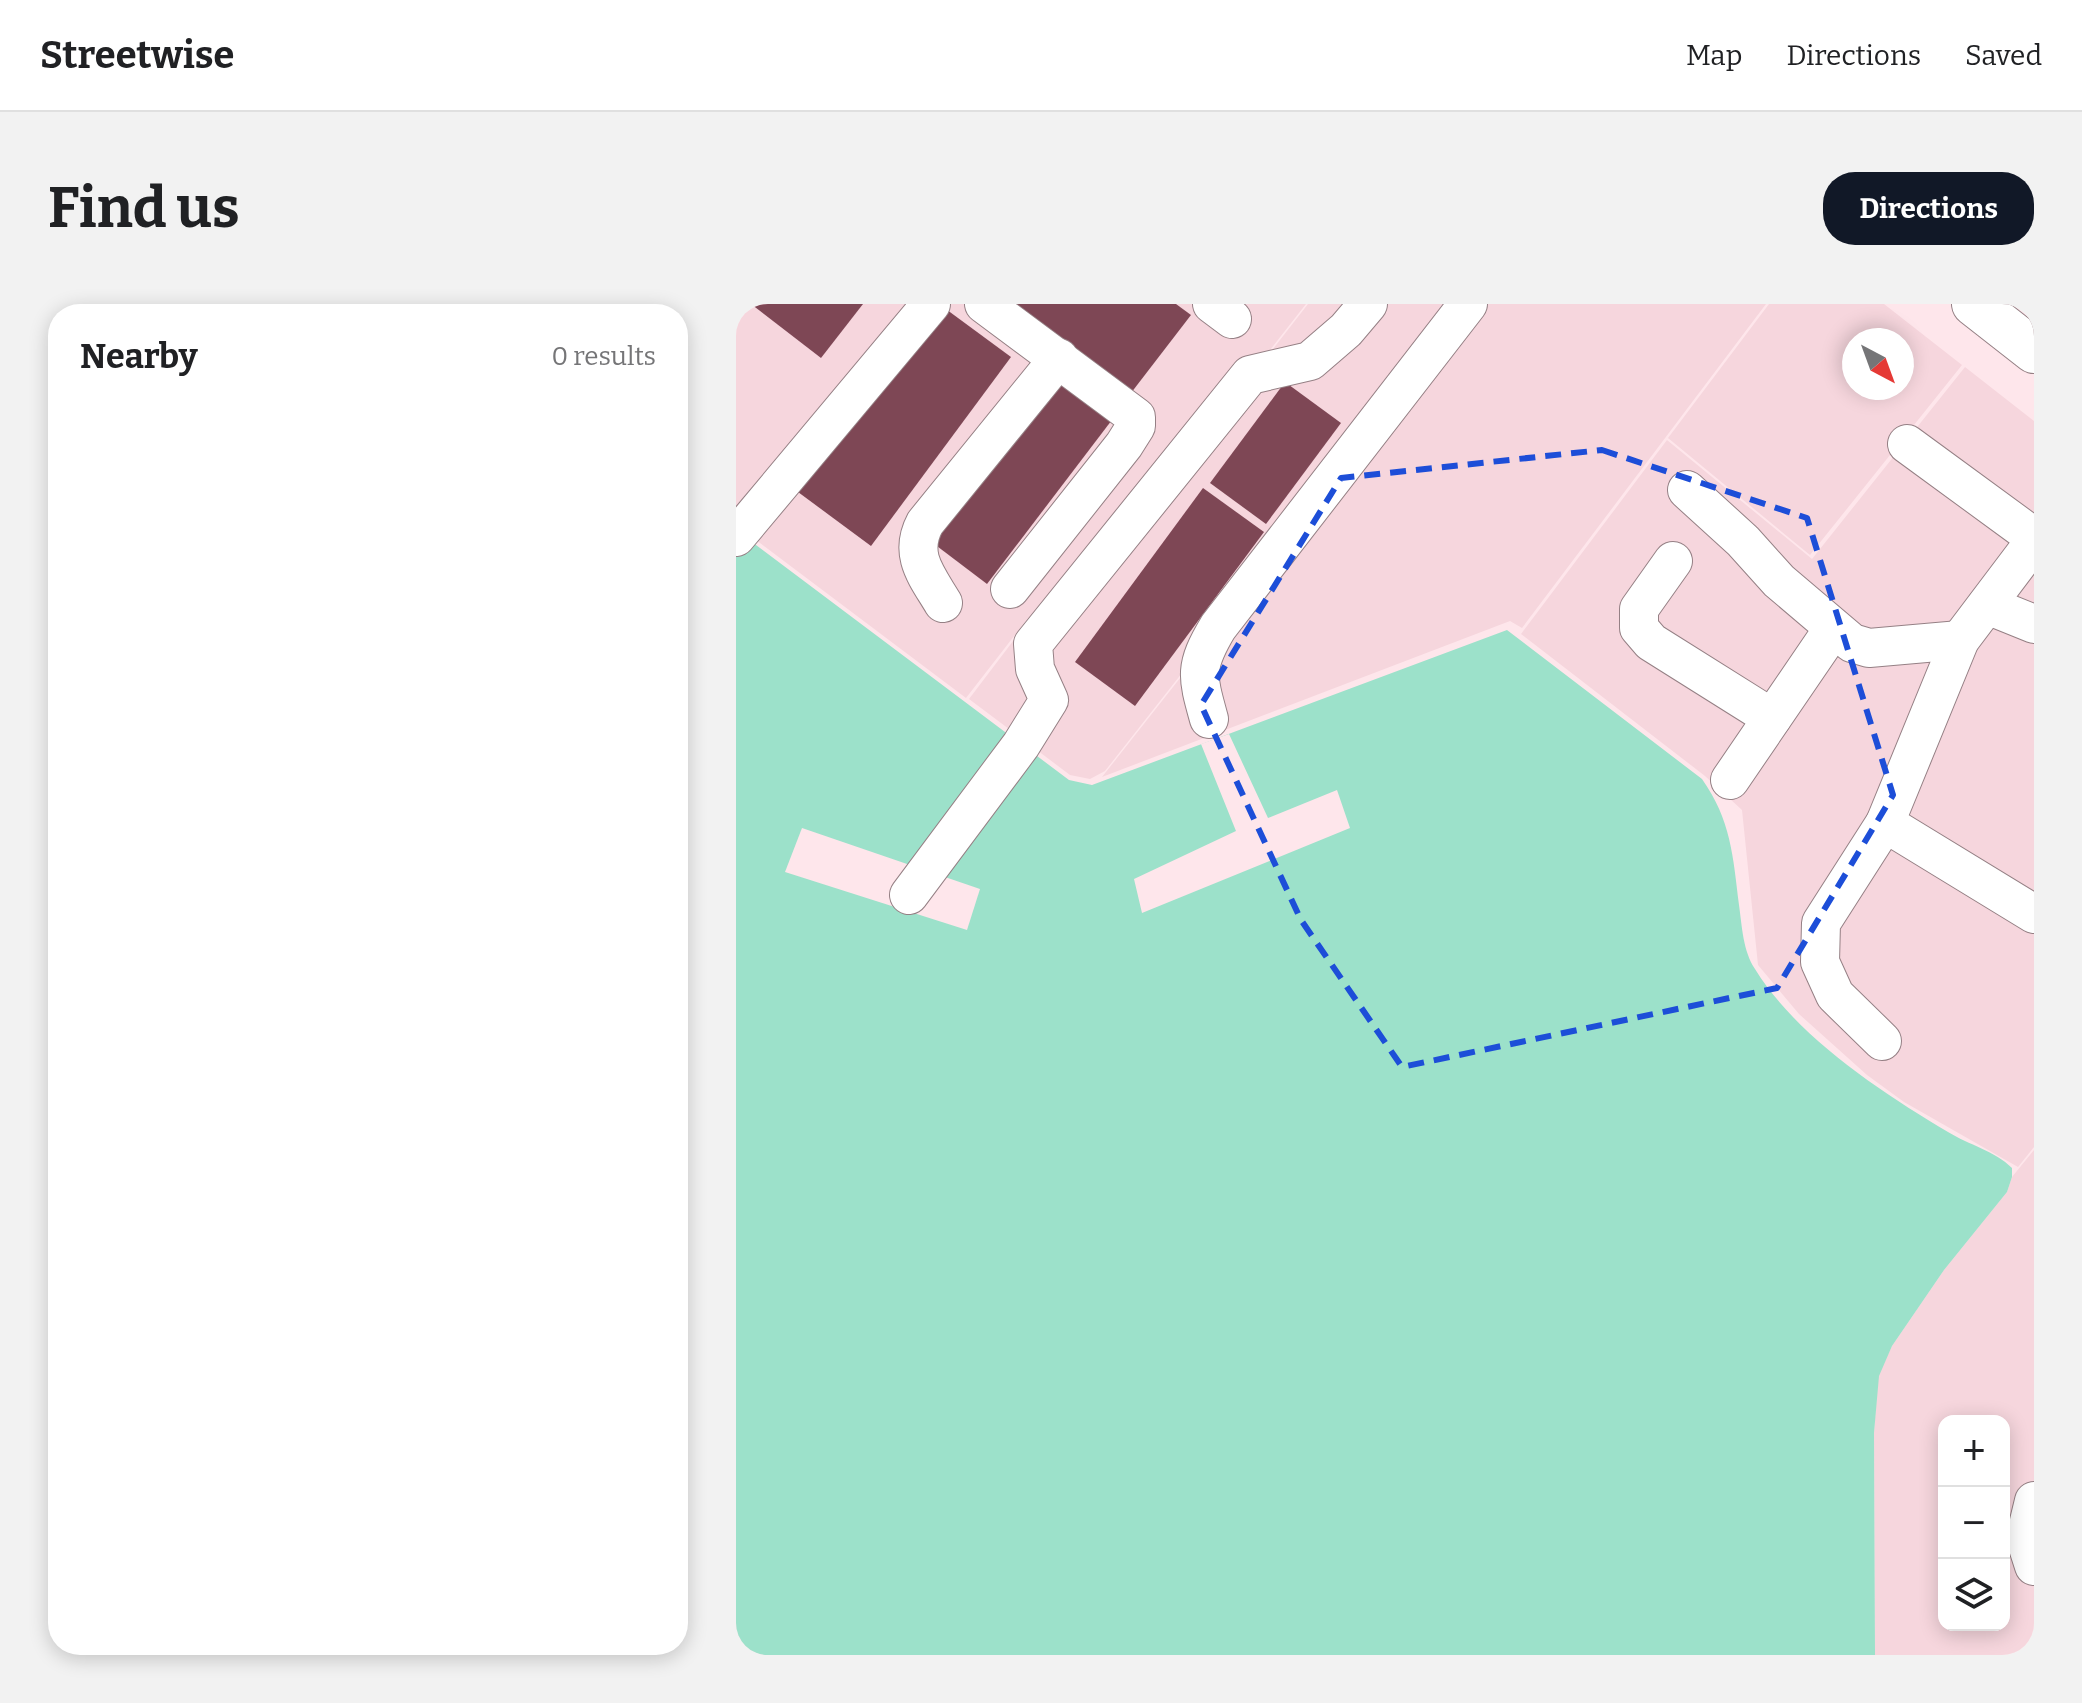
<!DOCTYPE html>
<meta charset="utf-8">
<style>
body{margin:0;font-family:Bitter,serif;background:#f2f2f2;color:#202124}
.controls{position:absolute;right:24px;bottom:24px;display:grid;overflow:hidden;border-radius:16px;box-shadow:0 4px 20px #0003}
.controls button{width:72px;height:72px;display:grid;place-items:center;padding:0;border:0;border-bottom:2px solid #e0e0e0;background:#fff;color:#202124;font:40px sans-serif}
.compass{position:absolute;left:1106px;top:24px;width:72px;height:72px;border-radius:50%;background:#fff;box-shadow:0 4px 20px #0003;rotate:139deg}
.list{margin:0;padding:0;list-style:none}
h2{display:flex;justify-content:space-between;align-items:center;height:104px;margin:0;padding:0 32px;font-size:34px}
h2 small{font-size:26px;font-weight:400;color:#757577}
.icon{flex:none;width:44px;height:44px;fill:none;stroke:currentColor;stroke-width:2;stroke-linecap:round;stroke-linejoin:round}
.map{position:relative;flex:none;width:1298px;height:1351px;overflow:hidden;border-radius:32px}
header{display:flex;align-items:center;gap:48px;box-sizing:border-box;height:112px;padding:0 40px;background:#fff;border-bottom:2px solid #e0e0e0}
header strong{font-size:38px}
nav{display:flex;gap:44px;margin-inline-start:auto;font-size:28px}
.intro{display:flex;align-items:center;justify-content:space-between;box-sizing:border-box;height:192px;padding:0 48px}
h1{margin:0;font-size:56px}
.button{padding:20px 36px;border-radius:32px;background:#111827;color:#fff;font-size:28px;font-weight:700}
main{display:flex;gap:48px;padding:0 48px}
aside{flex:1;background:#fff;border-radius:32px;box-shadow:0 4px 20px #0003}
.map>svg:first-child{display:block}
</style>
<header>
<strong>Streetwise</strong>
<nav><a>Map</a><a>Directions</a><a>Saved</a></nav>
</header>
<div class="intro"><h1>Find us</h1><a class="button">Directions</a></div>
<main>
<aside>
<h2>Nearby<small>0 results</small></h2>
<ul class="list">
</ul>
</aside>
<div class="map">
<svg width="1298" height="1351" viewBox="0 0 1298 1351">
<rect width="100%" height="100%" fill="#fee6eb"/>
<g fill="#f6d6dd" fill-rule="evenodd">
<path d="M0 0H570L313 329 292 314 230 394 0 221Z"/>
<path d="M572 0H736L369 467 354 475 334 471 233 395 293 316 314 331Z"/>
<path d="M739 0H1030L786 324 774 317 366 473Z"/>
<path d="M1033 0H1148L1226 61 1074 251 932 134ZM1118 36H1166V84H1118Z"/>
<path d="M1229 63 1298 117V843L1282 863 1168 798 1131 771 1063 710 1022 661 1006 506 969 472 785 330 931 136 1076 255Z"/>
<path d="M1298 846V1351H1139L1138 1129 1142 1072 1156 1042 1208 966 1271 888 1276 873ZM1208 1117H1268V1321H1208Z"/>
</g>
<path fill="#9ce1ca" d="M0 226 333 476 356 481 771 326 966 475C995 516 997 552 1003 601 1006 622 1007 647 1019 665 1061 733 1145 788 1212 828 1233 841 1259 847 1276 864V873L1271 888 1208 966 1156 1042 1143 1072 1138 1129 1139 1351H0Z"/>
<g fill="#fee6eb">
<path d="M493 430 532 514 601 486 614 524 406 609 398 575 500 527 465 440Z"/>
<path d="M66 524 244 585 231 626 49 568Z"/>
</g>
<g fill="#7e4755">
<path d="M15 0H127L85 54Z"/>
<path d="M203 0 275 53 135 242 62 188Z"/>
<path d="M280 0H440L455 11 395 89Z"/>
<path d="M320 61 382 108 251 280 189 233Z"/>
<path d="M549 78 605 119 530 220 474 179Z"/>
<path d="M467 184 528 228 399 402 339 358Z"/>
</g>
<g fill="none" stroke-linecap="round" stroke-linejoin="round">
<defs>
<g id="minor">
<path d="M248 0 400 113V122L388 141 274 285"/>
<path d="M476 0 496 15"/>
<path d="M1171 140 1298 233"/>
<path d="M951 186 1007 237 1043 277 1116 339 1133 344 1224 336"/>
<path d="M0 233 195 0"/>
<path d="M1298 238 1224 336 1149 519 1298 610"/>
<path d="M937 257 903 305V324L915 338 1036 414"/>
<path d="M207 299C191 272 172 251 189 219L323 54"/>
<path d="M1251 301 1298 320"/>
<path d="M473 415C461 372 458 363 482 323L732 0"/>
<path d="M994 476 1097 325"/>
<path d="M173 591 285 441 313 396 299 365 297 340 514 71 574 57 610 26 632 0"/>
<path d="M1146 737 1099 691 1084 658 1085 619 1149 519"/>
<path d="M1298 1197 1289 1234 1298 1262"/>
</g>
<path id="major" d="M1238 0 1298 47"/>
</defs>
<use href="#minor" stroke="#958085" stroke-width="40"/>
<use href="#major" stroke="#958085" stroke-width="46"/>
<use href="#minor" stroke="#fff" stroke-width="38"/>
<use href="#major" stroke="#fff" stroke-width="44"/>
</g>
<path fill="none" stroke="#1d4ed8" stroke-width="6" stroke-dasharray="16 10" stroke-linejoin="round" d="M866 146 1071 214 1157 491 1041 684 666 763 565 616 465 401 605 174Z"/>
</svg>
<div class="controls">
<button>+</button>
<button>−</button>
<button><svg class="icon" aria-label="layers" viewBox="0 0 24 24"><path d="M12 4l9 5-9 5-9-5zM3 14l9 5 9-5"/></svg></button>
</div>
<svg class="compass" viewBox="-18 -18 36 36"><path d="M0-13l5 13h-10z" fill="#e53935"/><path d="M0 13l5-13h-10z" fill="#757577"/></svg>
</div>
</main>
